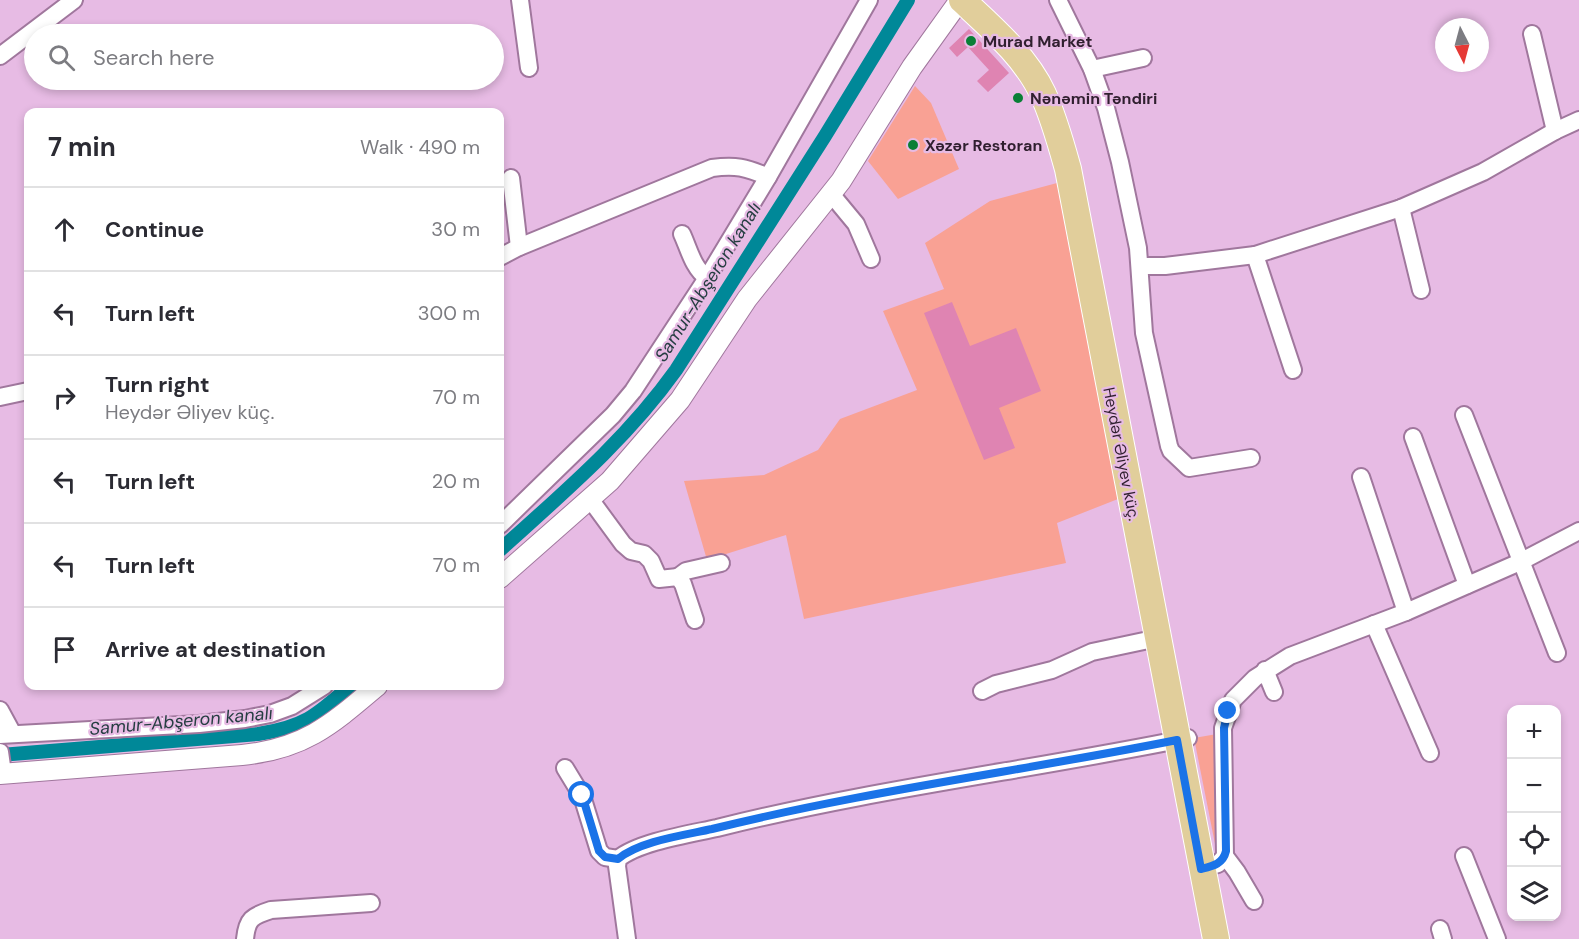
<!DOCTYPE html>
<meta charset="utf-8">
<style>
body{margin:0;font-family:"DM Sans",sans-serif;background:#f2f2f3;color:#2b2b33}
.controls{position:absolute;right:18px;bottom:18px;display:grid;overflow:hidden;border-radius:12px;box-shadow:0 3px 9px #0003}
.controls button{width:54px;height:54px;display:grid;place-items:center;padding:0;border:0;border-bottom:2px solid #e1e1e2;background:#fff;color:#2b2b33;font:30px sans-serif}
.compass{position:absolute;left:1435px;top:18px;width:54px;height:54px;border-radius:50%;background:#fff;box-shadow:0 3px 9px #0003;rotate:174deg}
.stop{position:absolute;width:18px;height:18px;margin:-14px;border:4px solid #1a73e8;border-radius:50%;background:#fff}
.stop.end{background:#1a73e8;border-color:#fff;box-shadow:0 2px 6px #0008}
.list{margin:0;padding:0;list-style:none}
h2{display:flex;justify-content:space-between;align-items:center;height:78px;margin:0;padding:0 24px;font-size:26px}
h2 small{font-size:20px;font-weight:400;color:#7c7c81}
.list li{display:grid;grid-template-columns:39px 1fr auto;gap:18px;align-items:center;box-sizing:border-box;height:84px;padding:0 24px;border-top:2px solid #e1e1e2}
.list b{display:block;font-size:22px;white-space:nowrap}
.list p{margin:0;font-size:20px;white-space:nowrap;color:#7c7c81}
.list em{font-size:20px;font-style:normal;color:#7c7c81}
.icon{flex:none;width:33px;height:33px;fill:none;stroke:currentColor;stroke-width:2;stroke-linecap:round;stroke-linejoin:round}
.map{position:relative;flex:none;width:1579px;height:939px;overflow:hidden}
.search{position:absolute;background:#fff;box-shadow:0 3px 9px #0003;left:24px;top:24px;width:480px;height:66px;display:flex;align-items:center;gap:15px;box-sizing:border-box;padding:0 21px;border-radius:33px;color:#7c7c81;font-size:22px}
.panel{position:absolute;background:#fff;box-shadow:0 3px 9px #0003;left:24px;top:108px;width:480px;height:582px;border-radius:12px}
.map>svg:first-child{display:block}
</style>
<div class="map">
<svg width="1579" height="939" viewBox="0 0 1579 939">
<rect width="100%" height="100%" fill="#e7bbe4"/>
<g fill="#f9a194">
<path d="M915 86 931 103 959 169 898 199 868 161Z"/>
<path d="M1057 183 1118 499 1057 523 1066 563 804 619 786 535 707 560 684 481 764 475 818 450 840 419 917 390 883 311 944 289 925 243 990 201Z"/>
<path d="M1217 734 1222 854H1217L1194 738Z"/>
</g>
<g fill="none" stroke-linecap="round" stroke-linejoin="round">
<g stroke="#008898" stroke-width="14">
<path d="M500 550C563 493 626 440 676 370L825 136 908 0"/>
<path d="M0 755 258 734C304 727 316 716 350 686"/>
</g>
</g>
<g fill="#df84b2">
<path d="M969 29 1009 73 988 92 977 81 989 70 968 47 957 57 949 48Z"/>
<path d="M952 302 970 346 1016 328 1041 391 999 408 1015 448 984 460 924 313Z"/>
</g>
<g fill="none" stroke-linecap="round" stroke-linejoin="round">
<defs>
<g id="minor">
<path d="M520 0 529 68"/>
<path d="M1058 0 1092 69 1106 108 1120 162 1138 248 1144 333 1169 446 1171 451 1189 468 1251 458"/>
<path d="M1532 34 1555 131"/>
<path d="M0 56 74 0"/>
<path d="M1092 69 1143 58"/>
<path d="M511 178 519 247"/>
<path d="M832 195 856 224 871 259"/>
<path d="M1401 208 1421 290"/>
<path d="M682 234C689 249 693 268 707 278"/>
<path d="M1255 255 1293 370"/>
<path d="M500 257 519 247 712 168C735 165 746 167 768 177"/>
<path d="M1141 266H1165L1255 255 1401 208 1483 172 1555 131 1579 120"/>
<path d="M0 397 28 391"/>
<path d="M1464 415 1557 653"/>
<path d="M1413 437 1467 585"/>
<path d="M1361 477 1406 612"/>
<path d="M590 499 623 544 631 551 644 554 651 561 659 579 678 577 683 584 695 620"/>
<path d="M500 525 613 415 633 391 707 278 768 177 869 0"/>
<path d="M678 577 686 571 721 563"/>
<path d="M1374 624 1430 753"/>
<path d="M1265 670 1274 692"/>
<path d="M982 691 996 684 1052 670 1092 652 1158 638"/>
<path d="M0 710 13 734"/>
<path d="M0 735 199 724 245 719 270 714 292 706 324 686"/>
<path d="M0 752 3 773"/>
<path d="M565 768 582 796 599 851 605 857 618 859"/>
<path d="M1225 856 1237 872 1254 901"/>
<path d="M1464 856 1497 939"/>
<path d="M1201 869 1218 864 1225 856 1223 728 1233 700 1255 678 1290 656 1406 612 1520 562 1579 531"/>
<path d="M1440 929 1443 939"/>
<path d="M245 939C247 919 252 916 271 910L371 903"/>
<path d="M627 939 617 866 618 859C638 842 690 834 717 828 872 789 1031 770 1188 738"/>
</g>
<g id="tertiary">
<path d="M500 578 610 481 680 400 747 299 841 181 912 67 960 0"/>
<path d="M0 774 242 755C304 749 331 725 377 686"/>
</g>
<path id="primary" d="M962 0C992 28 1026 57 1043 94 1054 118 1061 144 1068 169L1216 939"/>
</defs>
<use href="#minor" stroke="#a0779d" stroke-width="20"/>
<use href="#tertiary" stroke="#a0779d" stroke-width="22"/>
<use href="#primary" stroke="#fff" stroke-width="28"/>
<use href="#minor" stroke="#fff" stroke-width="16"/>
<use href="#tertiary" stroke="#fff" stroke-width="20"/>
<use href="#primary" stroke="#e1ce9b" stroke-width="26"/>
</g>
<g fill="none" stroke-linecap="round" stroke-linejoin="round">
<path stroke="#1a73e8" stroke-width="8" d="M582 795 599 851 605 857 618 859C639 841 685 835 712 829 865 791 1022 771 1177 740L1201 869C1213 866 1223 864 1226 851L1224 728 1228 711"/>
</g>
<g fill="#097f36" stroke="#e7bbe4" stroke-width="2">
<circle cx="971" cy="41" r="6"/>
<circle cx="1018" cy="98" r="6"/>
<circle cx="913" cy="145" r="6"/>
</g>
<g text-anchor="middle" stroke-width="4.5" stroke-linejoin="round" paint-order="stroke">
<g font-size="16" font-weight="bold" fill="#301f2f" stroke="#e7bbe4" text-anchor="start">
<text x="983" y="47">Murad Market</text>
<text x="1030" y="104">Nənəmin Təndiri</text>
<text x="925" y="151">Xəzər Restoran</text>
</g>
<g font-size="16" fill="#301f2f" stroke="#e7bbe4">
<text transform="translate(1122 454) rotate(79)" y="6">Heydər Əliyev küç.</text>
</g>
<g font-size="18" font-style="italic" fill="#263e42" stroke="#e7bbe4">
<text transform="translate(708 282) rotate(-58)" y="6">Samur-Abşeron kanalı</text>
<text transform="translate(181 721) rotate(-5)" y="6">Samur-Abşeron kanalı</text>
</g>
</g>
</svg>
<div class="controls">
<button>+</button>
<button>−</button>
<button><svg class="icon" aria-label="locate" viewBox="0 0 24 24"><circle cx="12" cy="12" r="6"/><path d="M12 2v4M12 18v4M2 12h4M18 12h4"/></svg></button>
<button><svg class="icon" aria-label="layers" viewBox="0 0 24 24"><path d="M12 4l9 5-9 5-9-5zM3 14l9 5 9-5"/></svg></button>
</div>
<svg class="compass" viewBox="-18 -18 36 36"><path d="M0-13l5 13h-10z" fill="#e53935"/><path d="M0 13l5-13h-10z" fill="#7c7c81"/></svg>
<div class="stop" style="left:582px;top:795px"></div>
<div class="stop end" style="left:1228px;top:711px"></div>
<div class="search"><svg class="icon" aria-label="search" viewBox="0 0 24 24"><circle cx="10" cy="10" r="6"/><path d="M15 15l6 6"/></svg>Search here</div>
<section class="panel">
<h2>7 min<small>Walk · 490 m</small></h2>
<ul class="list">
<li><svg class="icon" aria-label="ahead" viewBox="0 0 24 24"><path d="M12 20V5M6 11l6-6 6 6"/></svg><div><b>Continue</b></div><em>30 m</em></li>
<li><svg class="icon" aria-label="left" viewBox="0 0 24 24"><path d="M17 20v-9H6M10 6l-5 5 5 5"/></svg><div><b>Turn left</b></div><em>300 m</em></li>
<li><svg class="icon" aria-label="right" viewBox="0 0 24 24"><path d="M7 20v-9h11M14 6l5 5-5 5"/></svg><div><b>Turn right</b><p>Heydər Əliyev küç.</p></div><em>70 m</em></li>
<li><svg class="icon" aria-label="left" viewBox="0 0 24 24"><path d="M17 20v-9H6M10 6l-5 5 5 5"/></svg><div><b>Turn left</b></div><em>20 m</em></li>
<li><svg class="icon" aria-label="left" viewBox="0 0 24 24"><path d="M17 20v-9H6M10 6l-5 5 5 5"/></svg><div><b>Turn left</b></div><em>70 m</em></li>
<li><svg class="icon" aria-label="arrive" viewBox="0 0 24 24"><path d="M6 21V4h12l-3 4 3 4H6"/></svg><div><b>Arrive at destination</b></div></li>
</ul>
</section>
</div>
